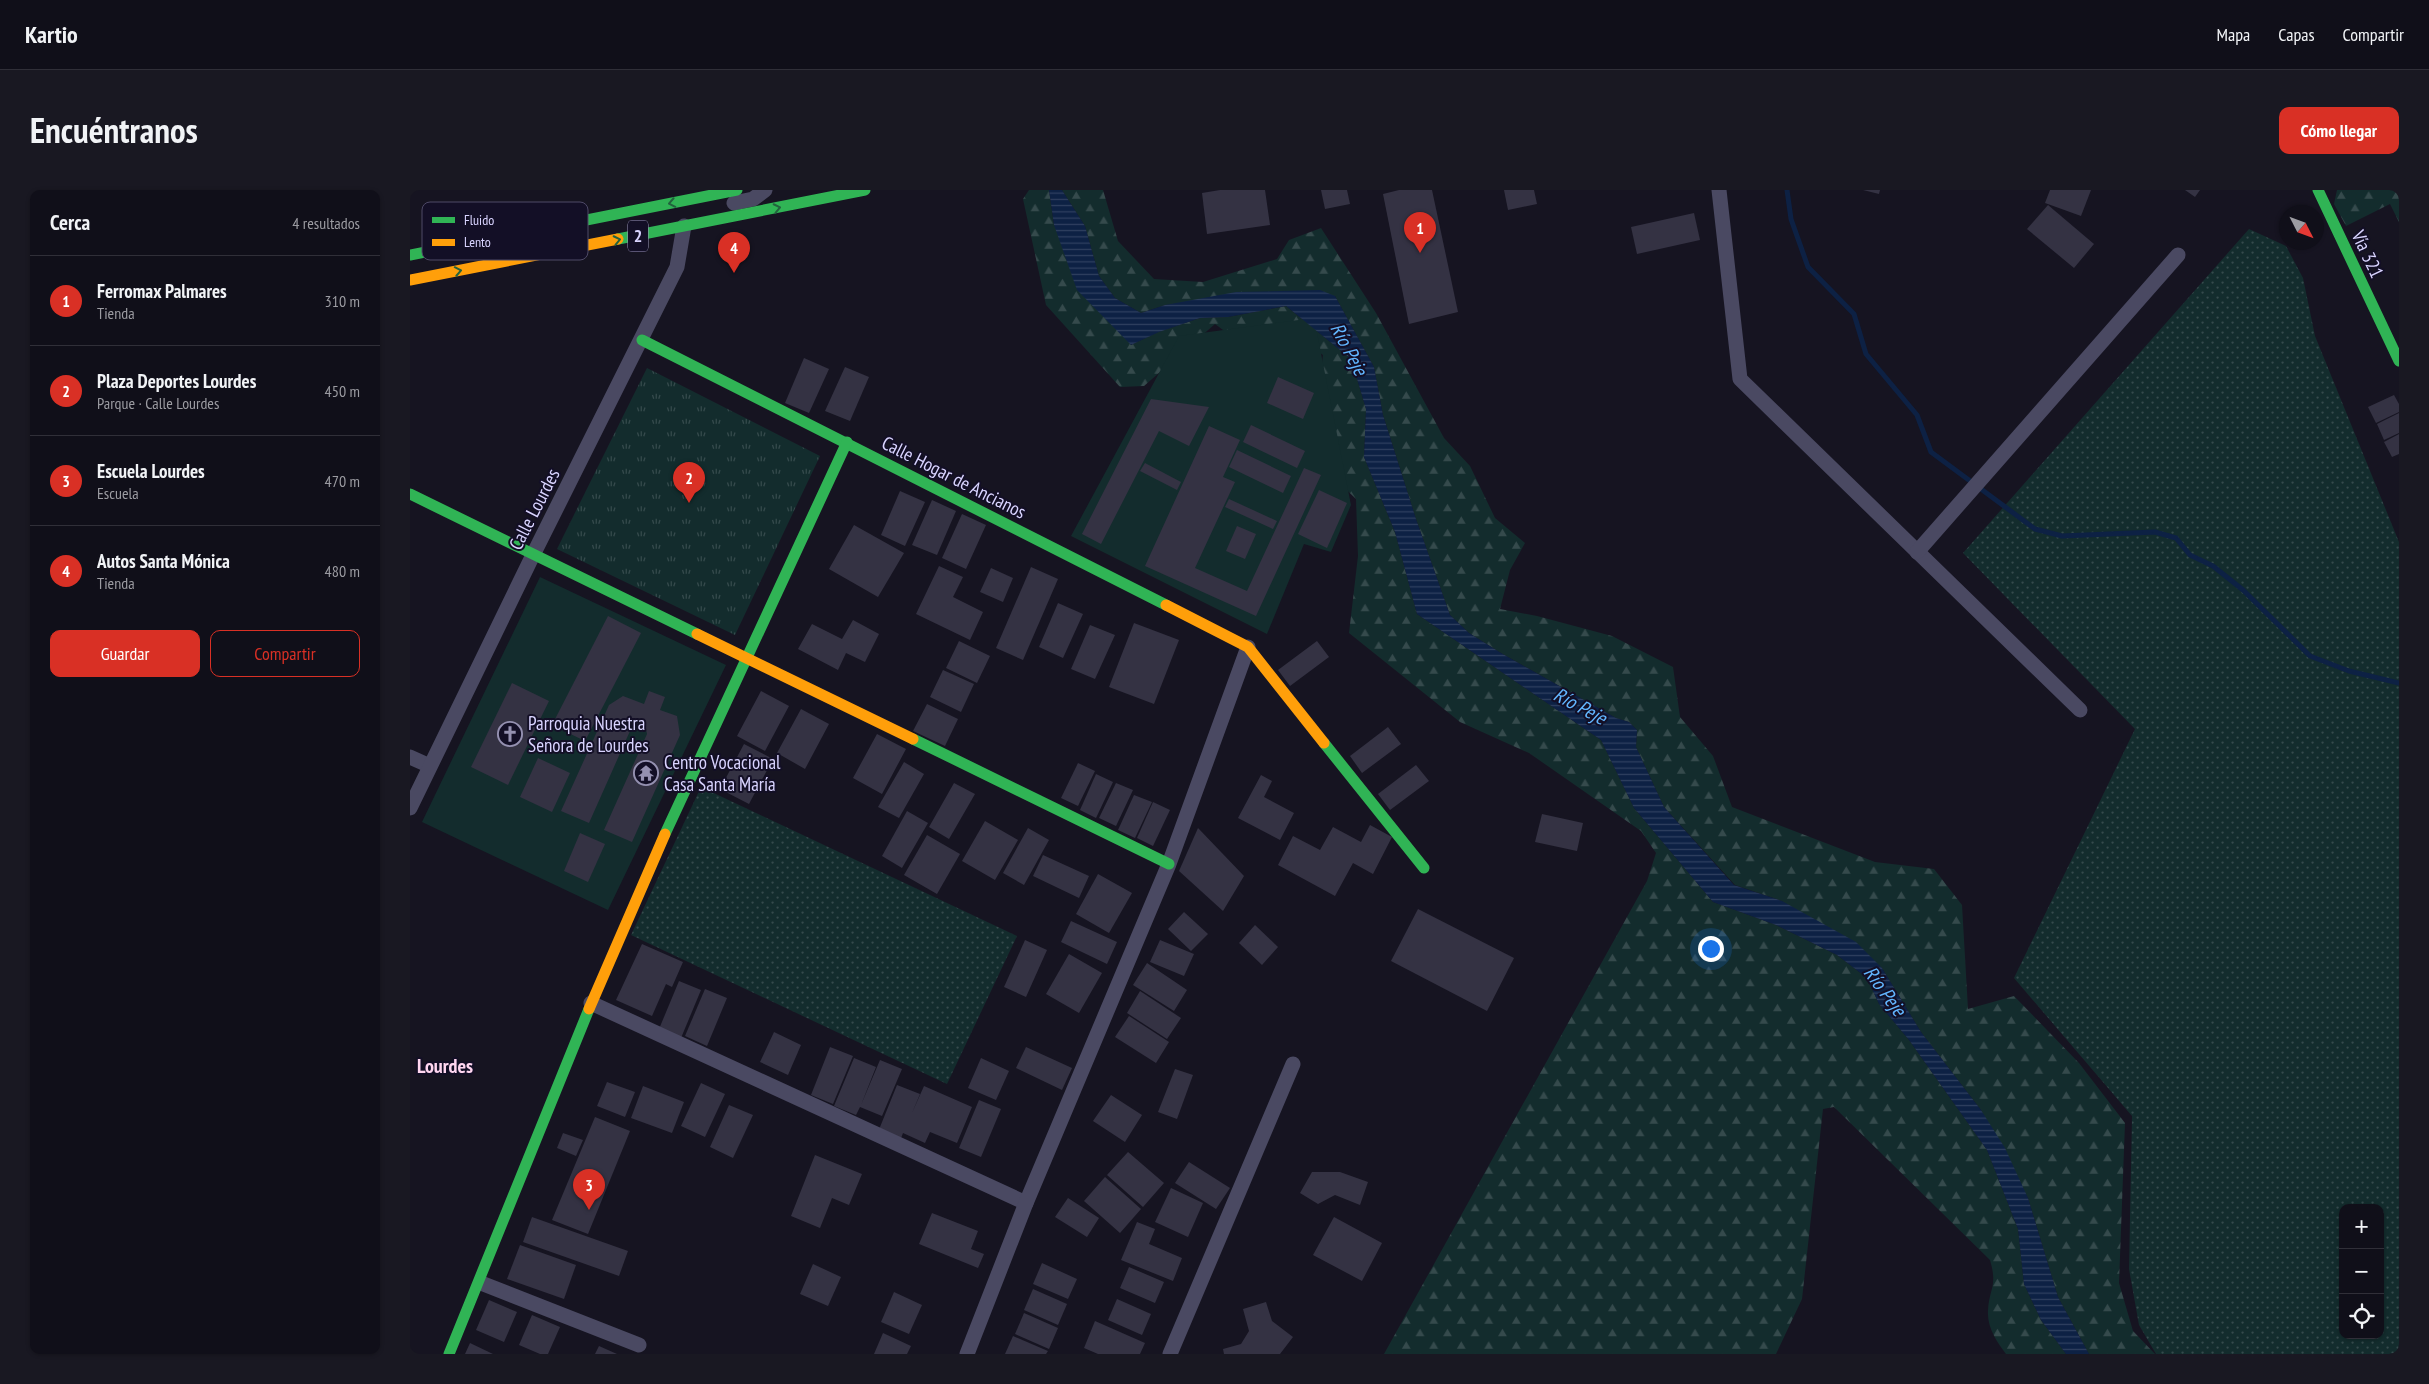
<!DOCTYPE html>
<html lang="es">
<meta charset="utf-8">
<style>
body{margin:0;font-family:"PT Sans Narrow",sans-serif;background:#191822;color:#f1f3f6}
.controls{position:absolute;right:15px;bottom:15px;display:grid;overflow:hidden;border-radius:10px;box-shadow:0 1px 4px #0004}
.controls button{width:45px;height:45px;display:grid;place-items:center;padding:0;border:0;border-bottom:1px solid #302f38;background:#100f19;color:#f1f3f6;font:25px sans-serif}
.compass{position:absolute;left:1869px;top:15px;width:45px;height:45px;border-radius:50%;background:#100f19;box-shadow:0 1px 4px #0004;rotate:132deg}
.you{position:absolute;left:1300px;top:758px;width:18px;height:18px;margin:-12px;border:4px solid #fff;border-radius:50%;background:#1a73e8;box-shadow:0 0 0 8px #1a73e833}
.badge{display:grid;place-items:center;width:32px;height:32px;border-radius:50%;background:#d93025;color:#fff;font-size:16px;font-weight:700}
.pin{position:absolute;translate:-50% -41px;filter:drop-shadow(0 1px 2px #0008)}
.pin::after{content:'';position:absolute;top:26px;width:18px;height:15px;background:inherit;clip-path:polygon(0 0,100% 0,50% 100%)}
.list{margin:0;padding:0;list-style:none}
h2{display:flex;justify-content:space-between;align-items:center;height:65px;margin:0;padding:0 20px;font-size:21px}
h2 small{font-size:16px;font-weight:400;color:#9c9ca2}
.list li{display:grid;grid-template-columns:32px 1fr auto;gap:15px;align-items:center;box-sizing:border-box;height:90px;padding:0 20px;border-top:1px solid #302f38}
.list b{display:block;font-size:19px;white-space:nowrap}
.list p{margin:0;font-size:16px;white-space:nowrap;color:#9c9ca2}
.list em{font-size:16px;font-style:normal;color:#9c9ca2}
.actions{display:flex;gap:10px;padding:15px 20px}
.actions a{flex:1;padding:11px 0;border:1px solid #d93025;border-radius:10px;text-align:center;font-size:18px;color:#d93025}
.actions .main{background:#d93025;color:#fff}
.icon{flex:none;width:28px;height:28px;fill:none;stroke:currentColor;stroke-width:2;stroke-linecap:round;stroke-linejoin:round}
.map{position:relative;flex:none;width:1989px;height:1164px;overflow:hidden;border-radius:10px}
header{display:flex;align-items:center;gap:30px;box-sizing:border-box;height:70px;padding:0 25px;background:#100f19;border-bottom:1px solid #302f38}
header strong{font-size:24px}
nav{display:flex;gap:28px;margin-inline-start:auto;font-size:18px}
.intro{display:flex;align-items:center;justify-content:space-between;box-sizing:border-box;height:120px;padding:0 30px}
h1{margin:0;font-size:35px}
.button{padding:12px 22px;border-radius:10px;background:#d93025;color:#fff;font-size:18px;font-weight:700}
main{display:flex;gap:30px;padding:0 30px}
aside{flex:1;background:#100f19;border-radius:10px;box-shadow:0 1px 4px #0004}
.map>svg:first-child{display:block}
</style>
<header>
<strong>Kartio</strong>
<nav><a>Mapa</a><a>Capas</a><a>Compartir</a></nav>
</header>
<div class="intro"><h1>Encuéntranos</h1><a class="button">Cómo llegar</a></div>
<main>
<aside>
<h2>Cerca<small>4 resultados</small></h2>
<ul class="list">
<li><span class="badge">1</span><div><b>Ferromax Palmares</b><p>Tienda</p></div><em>310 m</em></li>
<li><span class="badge">2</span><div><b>Plaza Deportes Lourdes</b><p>Parque · Calle Lourdes</p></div><em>450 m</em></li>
<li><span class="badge">3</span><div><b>Escuela Lourdes</b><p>Escuela</p></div><em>470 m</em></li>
<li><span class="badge">4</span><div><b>Autos Santa Mónica</b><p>Tienda</p></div><em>480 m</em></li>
</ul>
<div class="actions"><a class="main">Guardar</a><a>Compartir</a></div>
</aside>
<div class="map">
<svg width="1989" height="1164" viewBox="0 0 1989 1164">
<defs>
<pattern id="grass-dots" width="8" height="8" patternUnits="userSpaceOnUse" patternTransform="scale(1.25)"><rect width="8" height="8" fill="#132c2d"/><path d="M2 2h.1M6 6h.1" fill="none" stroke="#354a4c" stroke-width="1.8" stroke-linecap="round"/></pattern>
<pattern id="forest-firs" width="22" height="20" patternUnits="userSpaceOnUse" patternTransform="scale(1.25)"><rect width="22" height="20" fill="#132c2d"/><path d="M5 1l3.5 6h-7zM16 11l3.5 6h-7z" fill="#354a4c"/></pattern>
<pattern id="park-tufts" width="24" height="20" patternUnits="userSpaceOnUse" patternTransform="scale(1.25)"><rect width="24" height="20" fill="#132c2d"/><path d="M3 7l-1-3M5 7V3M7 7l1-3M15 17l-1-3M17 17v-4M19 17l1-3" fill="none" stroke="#354a4c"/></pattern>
<pattern id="water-rules" width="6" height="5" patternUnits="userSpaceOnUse" patternTransform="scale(1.25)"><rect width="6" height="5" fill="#0d2144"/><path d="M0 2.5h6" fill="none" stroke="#304060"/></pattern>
</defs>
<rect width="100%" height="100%" fill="#161421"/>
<g fill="url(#grass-dots)" fill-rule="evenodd">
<path d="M1839 39 1876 56 1893 88 1905 146 1989 352V1164H1746L1729 1135 1719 1079 1722 926 1604 788 1725 539 1553 363ZM1933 1018H1970V1145H1933Z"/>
<path d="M291 597 607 746 537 894 221 745Z"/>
</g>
<g fill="url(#forest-firs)">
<path d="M619 0H639L644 35 721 155 748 142 790 128 818 127 876 116 941 169 956 219 954 267 985 342 1007 424 1191 550 1224 618 1303 712 1366 735 1427 765 1457 788 1469 814 1499 850 1577 960 1608 1039 1614 1094 1631 1130 1656 1164H1596C1587 1152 1577 1138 1578 1121 1579 1098 1588 1097 1580 1070L1424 917 1413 919 1392 1109 1366 1164H974L1237 691 1246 663 1231 641 1119 563 1050 532 939 443 948 366 946 309 914 278 908 204 913 165 886 144 832 154 805 134 734 196 710 197 636 115 613 9Z"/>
<path d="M652 0H693L708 51 744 89 793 92 867 69 879 50 911 38 966 123 1034 248 1060 276 1085 328 1115 353 1100 380 1090 419 1127 426 1202 446 1263 477 1270 527 1303 566 1322 617 1465 672 1524 679 1552 715 1558 819 1604 806 1669 873 1715 933 1709 1093 1723 1141 1745 1164H1679L1648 1107 1618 1008 1571 920 1511 842 1472 778 1372 711 1325 695 1254 617 1226 557 1227 540 1219 532 1206 528 1091 463 1059 443 1040 425 1006 329 973 225 964 177 925 106 755 115 731 123 705 108 689 86 675 36Z"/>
<path d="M1927 0H1989V32L1980 14 1936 36 1924 14Z"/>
</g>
<path fill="url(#park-tufts)" d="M237 178 410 266 325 445 147 359Z"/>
<g fill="#132c2d">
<path d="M904 128 941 315 921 362 894 354 857 444 661 346 769 146Z"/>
<path d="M130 387 316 475 198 720 12 632Z"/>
</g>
<path fill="url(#water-rules)" d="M639 0H652L675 36 689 86 705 108 731 123 755 115 826 102 910 100 925 106 964 177 973 225 1006 329 1040 425 1059 443 1091 463 1206 528 1219 532 1227 540 1226 557 1254 617 1324 695 1372 711 1446 752 1472 778 1511 842 1571 920 1595 958 1618 1008 1648 1107 1679 1164H1656L1631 1130 1614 1094 1608 1039 1577 960 1499 850 1469 814 1457 788 1427 765 1366 735 1303 712 1224 618 1191 550 1007 424 985 342 954 267 956 219 941 169 876 116 818 127 790 128 749 142 721 155 667 100 644 35Z"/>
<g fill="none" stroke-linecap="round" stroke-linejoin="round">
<path stroke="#0d2144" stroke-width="5" d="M1377 0 1381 29 1398 77 1444 124 1456 164 1507 225 1521 262 1625 339 1652 346 1745 342 1766 348 1780 365 1803 376 1833 400 1900 466 1939 481 1989 493"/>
</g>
<g fill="#343243">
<path d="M810 0H855L860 35 797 44 792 3Z"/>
<path d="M911 0H937L940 14 915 19Z"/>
<path d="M989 0H1022L1048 122 999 134 973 4Z"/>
<path d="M1094 0H1124L1127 14 1098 20Z"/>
<path d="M1453 0H1470L1469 4Z"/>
<path d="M1640 0H1681L1671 26 1635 13Z"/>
<path d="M1775 0H1790L1785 7Z"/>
<path d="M1638 15 1684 54 1664 78 1617 39Z"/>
<path d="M1284 23 1290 50 1227 64 1221 37Z"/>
<path d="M394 168 419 179 399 223 375 213Z"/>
<path d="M435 177 459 187 440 231 415 221Z"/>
<path d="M868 187 904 203 893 229 857 213Z"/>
<path d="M1984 205 1989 214V222L1966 233 1958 217Z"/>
<path d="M741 209 799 217 779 256 749 241 691 354 672 344Z"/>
<path d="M1989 223V243L1974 250 1967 234Z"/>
<path d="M841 235 895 261 887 278 833 252Z"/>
<path d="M799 236 830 250 813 287 825 292 785 378 837 401 894 278 911 285 846 426 735 376Z"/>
<path d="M1989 244V264L1982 267 1974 252Z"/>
<path d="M827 260 881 286 873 303 819 277Z"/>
<path d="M735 273 771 292 767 300 730 281Z"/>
<path d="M909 300 937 313 917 358 888 344Z"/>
<path d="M490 301 515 312 495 356 471 345Z"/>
<path d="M819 309 867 331 863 339 815 317Z"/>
<path d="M522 310 546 321 527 365 502 355Z"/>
<path d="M552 324 576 335 556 379 532 368Z"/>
<path d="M444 335 494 363 468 407 419 379Z"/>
<path d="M827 336 846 344 835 369 816 361Z"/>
<path d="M529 376 553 387 543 407 573 422 560 450 506 424Z"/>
<path d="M621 377 648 389 613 470 586 458Z"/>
<path d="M581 378 603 388 593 412 570 402Z"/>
<path d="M648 413 673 424 653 468 629 457Z"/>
<path d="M198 426 231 443 175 551 142 535Z"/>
<path d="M443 430 469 444 455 472 436 463 428 480 388 459 402 434 432 449Z"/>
<path d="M724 433 769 450 744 514 699 497Z"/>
<path d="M680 435 705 445 685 489 661 479Z"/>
<path d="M549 451 580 466 567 493 536 478Z"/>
<path d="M907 451 919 467 880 496 868 480Z"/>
<path d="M533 480 564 494 551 522 520 507Z"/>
<path d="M102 493 139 511 98 595 61 577Z"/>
<path d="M239 501 255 507 250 520 267 526 270 545 222 652 194 640 237 544 234 530 220 541 179 633 151 621 199 515 213 506 234 514Z"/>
<path d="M351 501 379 516 355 561 327 546Z"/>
<path d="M517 514 548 529 535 556 503 541Z"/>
<path d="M391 519 419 534 395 579 367 563Z"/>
<path d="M978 537 991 554 952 583 940 566Z"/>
<path d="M467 544 496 559 472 604 443 588Z"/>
<path d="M334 554 363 569 339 614 310 599Z"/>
<path d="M128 568 160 583 142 622 110 607Z"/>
<path d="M494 572 514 584 489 628 468 617Z"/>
<path d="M668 573 685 581 668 616 651 608Z"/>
<path d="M1006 575 1019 591 980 620 968 604Z"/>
<path d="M686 584 703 592 686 628 670 620Z"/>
<path d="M851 585 862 591 854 607 884 623 870 650 828 628Z"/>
<path d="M544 593 565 604 539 649 519 637Z"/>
<path d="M706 593 723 600 706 636 689 628Z"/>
<path d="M724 605 742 612 725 648 708 640Z"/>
<path d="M743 612 760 620 743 656 727 648Z"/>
<path d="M497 621 518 633 492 678 472 666Z"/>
<path d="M1132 624 1173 633 1167 661 1125 652Z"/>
<path d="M575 631 608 650 585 690 552 671Z"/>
<path d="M960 635 982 647 963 684 943 673 925 706 868 675 883 646 910 660 923 637 951 652Z"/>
<path d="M618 638 639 650 614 695 593 683Z"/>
<path d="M788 638 834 686 813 721 769 681Z"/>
<path d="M170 643 195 654 178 692 154 681Z"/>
<path d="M517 645 550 664 527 704 494 685Z"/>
<path d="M633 665 679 686 669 708 623 686Z"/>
<path d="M688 684 722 703 699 743 666 724Z"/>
<path d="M1008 719 1104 768 1077 821 981 771Z"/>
<path d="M774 722 798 744 781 761 758 739Z"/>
<path d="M661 731 707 752 697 774 651 752Z"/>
<path d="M845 735 868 757 852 775 829 753Z"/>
<path d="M615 750 637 760 616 807 594 797Z"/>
<path d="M750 750 784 764 774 786 740 772Z"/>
<path d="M232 754 273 772 262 797 256 794 242 826 206 810Z"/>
<path d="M659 764 692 783 669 823 636 804Z"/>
<path d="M737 773 777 800 764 821 723 795Z"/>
<path d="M269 791 291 800 271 848 249 839Z"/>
<path d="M295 799 317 808 297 856 275 846Z"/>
<path d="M730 801 771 828 757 849 717 823Z"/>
<path d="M719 826 759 852 746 873 705 847Z"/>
<path d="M364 842 391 855 378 885 350 872Z"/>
<path d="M420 857 443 866 423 914 401 905Z"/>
<path d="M616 857 662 878 652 900 606 878Z"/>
<path d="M444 868 466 877 451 915 470 870 492 879 472 926 450 917 446 925 424 916Z"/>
<path d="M571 868 599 881 586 910 558 898Z"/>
<path d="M765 879 783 885 767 929 748 922Z"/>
<path d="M197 892 225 902 215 927 187 916Z"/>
<path d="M291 893 315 904 295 947 271 936Z"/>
<path d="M487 895 510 904 502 923 514 896 562 917 547 953 520 942 515 953 493 943 490 951 468 942Z"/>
<path d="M233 896 274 912 262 943 221 928Z"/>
<path d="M701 905 732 925 715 952 683 931Z"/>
<path d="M569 910 591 919 571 967 549 958Z"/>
<path d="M319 915 343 925 323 968 300 957Z"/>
<path d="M185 927 220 941 178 1044 142 1030Z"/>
<path d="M153 943 173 950 166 966 147 958Z"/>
<path d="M718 962 754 993 733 1017 697 985Z"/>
<path d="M405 965 452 984 439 1015 422 1008 410 1038 381 1026Z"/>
<path d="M779 972 820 998 806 1019 765 993Z"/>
<path d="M902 982H930L958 992 950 1015 925 1005 908 1014 890 1003Z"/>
<path d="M695 987 731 1019 710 1043 674 1011Z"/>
<path d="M761 998 793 1013 778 1047 745 1032Z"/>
<path d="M658 1008 689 1028 677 1047 645 1027Z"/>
<path d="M522 1023 568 1041 561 1059 574 1064 568 1078 509 1054Z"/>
<path d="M122 1027 218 1061 209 1086 113 1052Z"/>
<path d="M924 1027 972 1053 952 1091 903 1065Z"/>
<path d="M727 1032 745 1039 739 1054 772 1068 763 1091 711 1070Z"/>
<path d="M110 1055 166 1075 154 1109 97 1089Z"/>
<path d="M632 1073 667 1089 658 1109 623 1094Z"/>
<path d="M403 1074 431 1087 418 1116 390 1104Z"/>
<path d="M719 1077 754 1092 745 1113 710 1098Z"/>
<path d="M623 1099 657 1114 648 1135 614 1120Z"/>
<path d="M484 1102 512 1115 499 1144 471 1132Z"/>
<path d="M707 1109 741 1124 732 1145 698 1130Z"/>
<path d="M79 1110 107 1122 94 1152 66 1140Z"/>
<path d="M856 1112 862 1131 883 1147 870 1164H814L813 1159 831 1154 839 1141 833 1119Z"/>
<path d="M614 1123 648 1138 639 1159 605 1144Z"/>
<path d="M122 1125 150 1137 138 1164H130L109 1155Z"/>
<path d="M685 1131 735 1153 730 1164H688L674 1158Z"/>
<path d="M473 1143 501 1156 497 1164H464Z"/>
<path d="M603 1146 638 1161 636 1164H595Z"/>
<path d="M60 1153 83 1164H55Z"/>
<path d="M189 1156 207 1164H185Z"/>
</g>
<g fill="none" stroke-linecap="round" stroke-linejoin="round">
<g stroke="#4a4962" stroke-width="15">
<path d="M1309 0 1330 189 1670 520"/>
<path d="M324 13 343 9 355 0"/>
<path d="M1507 362 1768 65"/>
<path d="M0 567 20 576"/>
<path d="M0 618 123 365 267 77 274 36"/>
<path d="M181 813 616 1013"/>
<path d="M71 1093 229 1155"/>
<path d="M557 1164 616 1013 759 674 838 457"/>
<path d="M760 1164 883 874"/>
</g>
<g stroke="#30b455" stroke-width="11">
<path d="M1908 0 1989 171"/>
<path d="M208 49 455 0"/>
<path d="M0 65 327 0"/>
<path d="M232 150 756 415"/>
<path d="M0 304 287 444"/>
<path d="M503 549 759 674"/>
<path d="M914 553 1014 678"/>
<path d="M255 644 437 252"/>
<path d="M39 1164 179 819"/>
</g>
<g stroke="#ff9f0a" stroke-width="11">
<path d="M0 90 208 49"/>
<path d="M756 415 838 457 914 553"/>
<path d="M287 444 503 549"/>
<path d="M179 819 255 644"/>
</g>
</g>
<defs><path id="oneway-chevron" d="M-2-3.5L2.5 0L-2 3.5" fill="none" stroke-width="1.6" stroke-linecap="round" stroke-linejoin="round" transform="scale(1.25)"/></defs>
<g stroke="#22623e">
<use href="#oneway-chevron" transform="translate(262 13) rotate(169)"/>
<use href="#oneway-chevron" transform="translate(367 18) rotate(-12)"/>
<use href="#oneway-chevron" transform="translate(207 50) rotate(-12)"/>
<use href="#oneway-chevron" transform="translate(48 81) rotate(-11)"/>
</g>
<defs>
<symbol id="church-ring" viewBox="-11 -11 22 22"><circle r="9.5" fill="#130f26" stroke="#9591b1" stroke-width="1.5"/><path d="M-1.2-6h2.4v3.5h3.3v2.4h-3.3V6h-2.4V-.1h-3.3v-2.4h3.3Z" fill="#9591b1"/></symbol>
<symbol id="temple-ring" viewBox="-11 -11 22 22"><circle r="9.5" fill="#130f26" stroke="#9591b1" stroke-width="1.5"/><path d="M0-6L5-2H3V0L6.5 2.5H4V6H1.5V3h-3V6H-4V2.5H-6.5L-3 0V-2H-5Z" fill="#9591b1"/></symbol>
</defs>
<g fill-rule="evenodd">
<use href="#church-ring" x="86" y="530" width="28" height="28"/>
<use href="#temple-ring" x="222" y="569" width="28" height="28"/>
</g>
<g text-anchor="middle" stroke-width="4" stroke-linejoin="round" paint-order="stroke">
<rect fill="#130f26" stroke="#9e99be" stroke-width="1" x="218" y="30.5" width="20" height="31" rx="4"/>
<g font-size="18" font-weight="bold" fill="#d9d4ff">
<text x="228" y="52">2</text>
</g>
<g font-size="19" fill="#d9d4ff" stroke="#130f26">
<text transform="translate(1958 64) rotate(65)" y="7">Vía 321</text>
<text transform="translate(544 287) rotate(27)" y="7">Calle Hogar de Ancianos</text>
<text transform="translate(124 319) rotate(-63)" y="7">Calle Lourdes</text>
</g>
<g font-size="19" fill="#d9d4ff" stroke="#130f26" text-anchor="start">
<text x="118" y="540">Parroquia Nuestra<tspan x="118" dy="22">Señora de Lourdes</tspan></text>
<text x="254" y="579">Centro Vocacional<tspan x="254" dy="22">Casa Santa María</tspan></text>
</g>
<g font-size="20" font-style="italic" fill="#62b6ff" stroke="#130f26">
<text transform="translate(939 159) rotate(62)" y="7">Río Peje</text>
<text transform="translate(1170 516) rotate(28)" y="7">Río Peje</text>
<text transform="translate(1475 801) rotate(54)" y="7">Río Peje</text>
</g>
<g font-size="20" font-weight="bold" fill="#ffd6f0" stroke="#130f26">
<text x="35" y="883">Lourdes</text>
</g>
</g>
<rect x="12" y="12" width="166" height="58" rx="8" fill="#130f26" stroke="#4e4a67" stroke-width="1"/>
<rect x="22" y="27" width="23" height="6" fill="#30b455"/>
<rect x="22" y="49" width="23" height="7" fill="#ff9f0a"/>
<g font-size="14" fill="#d9d4ff">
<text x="54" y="35">Fluido</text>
<text x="54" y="57">Lento</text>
</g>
</svg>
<div class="controls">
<button>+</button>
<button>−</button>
<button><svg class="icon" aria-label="locate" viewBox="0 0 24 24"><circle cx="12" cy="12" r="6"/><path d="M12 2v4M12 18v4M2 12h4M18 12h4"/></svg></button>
</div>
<svg class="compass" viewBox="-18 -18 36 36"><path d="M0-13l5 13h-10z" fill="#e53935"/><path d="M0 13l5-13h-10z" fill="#9c9ca2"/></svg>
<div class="you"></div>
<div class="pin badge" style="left:1010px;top:63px">1</div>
<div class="pin badge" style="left:279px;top:313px">2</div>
<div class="pin badge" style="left:179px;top:1020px">3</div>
<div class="pin badge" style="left:324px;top:83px">4</div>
</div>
</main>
